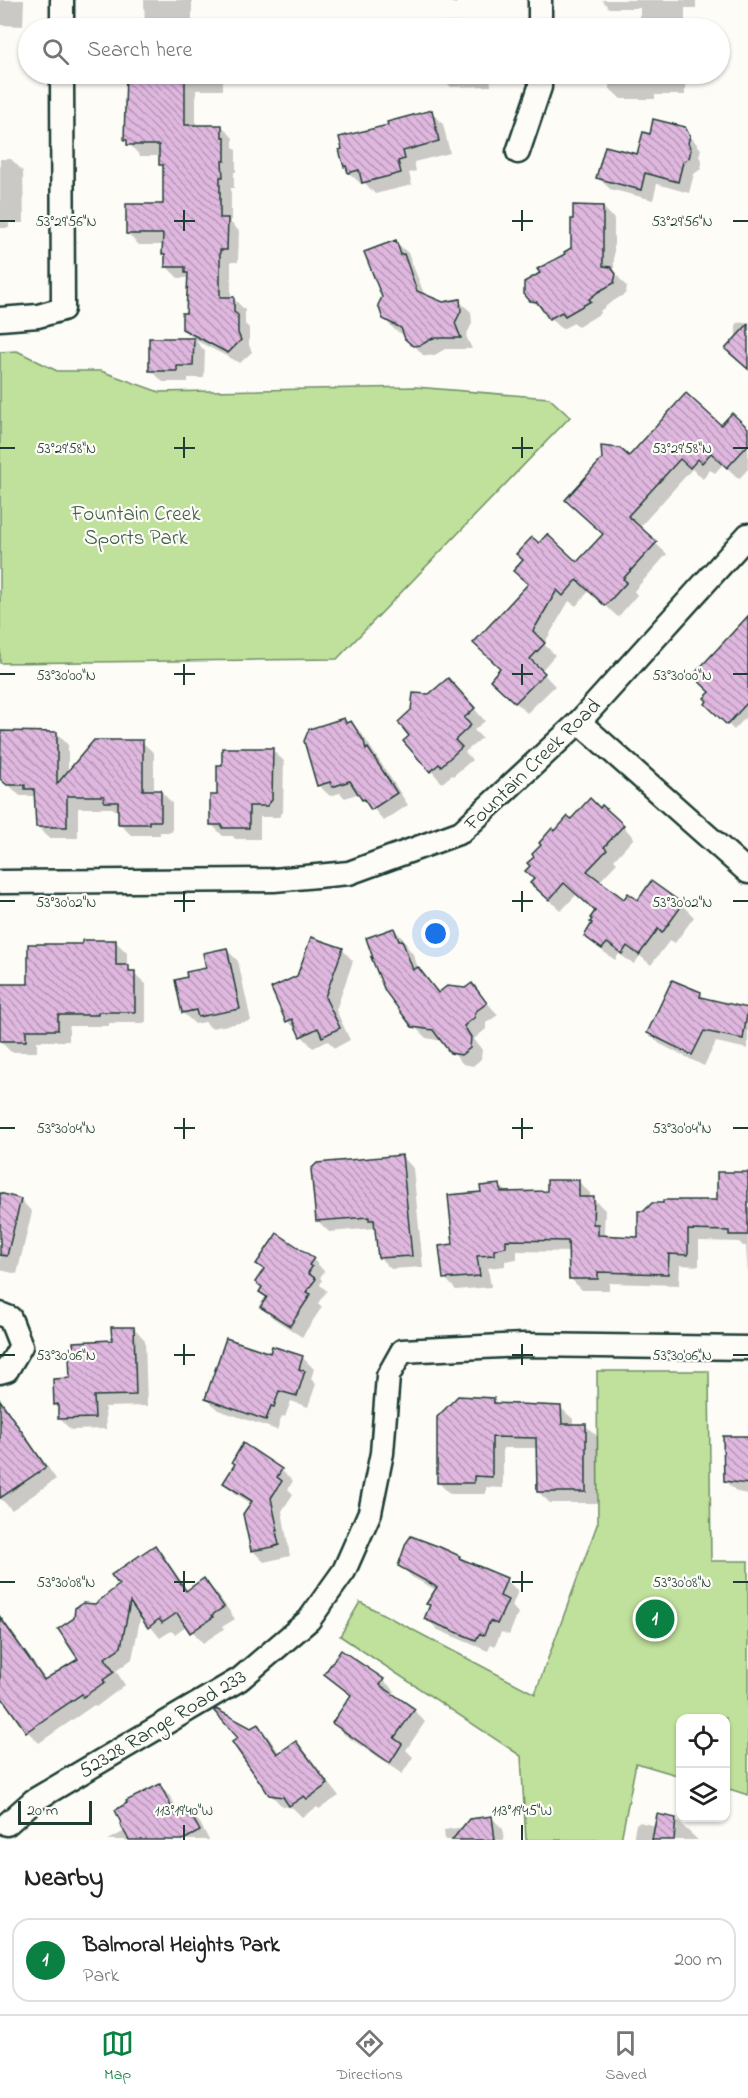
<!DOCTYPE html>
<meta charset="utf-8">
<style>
body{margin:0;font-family:"Indie Flower",sans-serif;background:#f2f2f2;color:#222}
.controls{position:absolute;right:18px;bottom:18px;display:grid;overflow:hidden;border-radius:12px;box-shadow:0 2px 4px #0004}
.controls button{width:54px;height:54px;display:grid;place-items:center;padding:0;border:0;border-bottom:2px solid #e0e0e0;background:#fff;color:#222;font:30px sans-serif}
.scale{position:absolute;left:18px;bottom:15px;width:74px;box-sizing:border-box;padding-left:6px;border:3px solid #1f3d34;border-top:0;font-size:16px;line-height:21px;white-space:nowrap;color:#1f3d34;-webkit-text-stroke:4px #fdfcf7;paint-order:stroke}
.you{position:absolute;left:436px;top:934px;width:21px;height:21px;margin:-15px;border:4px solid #fff;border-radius:50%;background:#1a73e8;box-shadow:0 0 0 9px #1a73e833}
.badge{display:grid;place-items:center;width:39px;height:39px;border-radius:50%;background:#0b8043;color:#fff;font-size:20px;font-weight:700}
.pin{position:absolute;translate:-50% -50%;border:3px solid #fff;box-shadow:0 2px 6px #0006}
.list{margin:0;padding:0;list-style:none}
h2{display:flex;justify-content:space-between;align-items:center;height:78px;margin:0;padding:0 24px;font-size:26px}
h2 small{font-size:20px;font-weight:400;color:#767676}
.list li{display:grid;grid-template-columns:39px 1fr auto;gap:18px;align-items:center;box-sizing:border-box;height:84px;margin:0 12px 12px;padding:0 12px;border:2px solid #e0e0e0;border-radius:18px}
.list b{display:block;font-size:22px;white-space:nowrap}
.list p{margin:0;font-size:20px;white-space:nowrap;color:#767676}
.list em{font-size:20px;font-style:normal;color:#767676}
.icon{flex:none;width:33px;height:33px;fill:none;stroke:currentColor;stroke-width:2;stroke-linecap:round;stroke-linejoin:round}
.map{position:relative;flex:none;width:748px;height:1840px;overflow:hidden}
.search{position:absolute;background:#fff;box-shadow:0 2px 4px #0004;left:18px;right:18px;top:18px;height:66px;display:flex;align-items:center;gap:15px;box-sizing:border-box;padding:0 21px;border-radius:33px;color:#767676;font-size:22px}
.sheet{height:174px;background:#fff}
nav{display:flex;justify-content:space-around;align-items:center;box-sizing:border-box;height:84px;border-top:2px solid #e0e0e0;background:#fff;font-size:16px;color:#767676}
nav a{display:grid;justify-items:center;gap:3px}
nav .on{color:#0b8043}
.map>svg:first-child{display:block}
</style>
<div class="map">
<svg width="748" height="1840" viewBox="0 0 748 1840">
<defs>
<pattern id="building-back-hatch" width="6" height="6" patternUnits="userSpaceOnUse" patternTransform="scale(1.5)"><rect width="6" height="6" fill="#e0b8df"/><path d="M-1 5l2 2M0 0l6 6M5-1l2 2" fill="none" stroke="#b597b6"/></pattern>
</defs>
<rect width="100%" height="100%" fill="#fdfcf7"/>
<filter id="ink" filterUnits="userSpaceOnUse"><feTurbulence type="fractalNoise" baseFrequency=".0167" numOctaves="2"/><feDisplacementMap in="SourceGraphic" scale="12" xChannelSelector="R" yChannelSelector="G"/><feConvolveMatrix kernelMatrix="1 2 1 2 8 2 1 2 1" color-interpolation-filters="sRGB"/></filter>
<g filter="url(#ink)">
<g fill="#c0e19b" stroke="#708f68" stroke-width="1.5">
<path d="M17 351 57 371H101L159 392 415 387 549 398 570 417 337 659 0 663V352Z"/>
<path d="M597 1371H709L711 1561H748V1795L726 1788V1718H680V1776L636 1763 621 1840H526L521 1756 340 1636 360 1602 535 1694 598 1522Z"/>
</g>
<g fill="#0003">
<path d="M0 0H24L23 26 0 25Z"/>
<path d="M144 0H192V22H212L218 28H145Z"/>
<path d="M441 0H457L456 4Z"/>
<path d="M602 0H696V8H685V28H640V8H609Z"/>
<path d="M465 22 471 28H409V24Z"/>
<path d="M127 74H223V90H196V127L222 126 233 138V147L236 150V172H234V188H231V223L239 231 238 262H231V299H234L245 310V324L249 328V345L252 352 240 363 195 340 205 351 204 378H188V382H163L151 370V340L194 339 184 329 188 314 189 278H178L167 267 164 245H139L127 233 165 206V168L161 164V156H140L125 139Z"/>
<path d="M419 74H490L491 86 451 87 440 76 423 77Z"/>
<path d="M610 74H685V95H655V99H621L609 88Z"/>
<path d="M431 112 443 124 450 153 414 162 416 171 409 173 412 185 375 194 365 183 361 184 349 173 345 166 344 150 390 126Z"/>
<path d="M684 129 701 149 699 156 702 162 701 169 694 174 689 193 657 184 653 200 610 189 598 178 638 156 651 136Z"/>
<path d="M0 159H11L23 171 24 223H9V228H0Z"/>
<path d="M603 207 614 219V272L627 287 625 294 610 303 600 311 601 313 578 327 574 323 562 329 532 300 542 274 572 249Z"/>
<path d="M396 242 408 253 425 296 443 303 459 301 471 312 472 323 466 336 472 349H445L433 356 423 355 405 335 396 331 384 319V297Z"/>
<path d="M748 322V369L736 339V323Z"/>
<path d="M721 427 748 430V469L739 479 723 464 715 473 710 470 703 479 692 469 639 528 667 554 634 591 637 595 618 617 589 591 576 606 569 601 544 644 555 655 541 671 555 686 527 713 503 691 502 669 530 585 539 545 577 564 604 534 629 458Z"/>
<path d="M748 624V715L734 730 707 704Z"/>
<path d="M460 692 485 721 474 730 482 738 465 752 472 760 453 776 452 775 442 783 405 741 411 736 430 696Z"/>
<path d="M344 719 348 724 351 723 362 734 408 805 384 821 360 793 345 798 340 793 330 796 318 785Z"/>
<path d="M57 733 68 745V773L142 742 154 753V791H161L172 803V832H160V835H131L120 824V813L112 808H78V838H49L37 826 36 798 33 796H20L2 778Z"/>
<path d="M272 750 284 761 283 812 279 817H260V839H235L233 836H223L211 824 219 796Z"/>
<path d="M600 810 623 826 634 838 614 860 617 863 599 882 624 901 638 902 652 884 682 905 694 917 675 943 670 940 651 965 640 956 634 964 619 954 615 960 597 947 586 936 594 924 597 912 577 894 561 911 544 895 555 833 571 821Z"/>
<path d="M394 929 405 941 408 948 413 954 419 970 440 993 466 990 472 985 498 1015 486 1023V1029L474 1039 482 1050 481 1059 473 1066 463 1064 442 1041 426 1038 414 1026Z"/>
<path d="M115 941 127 953V967L146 984V1023H109V1026H69V1041H37V1052H11L0 1041V986H30L83 946Z"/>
<path d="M226 949 238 961 251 1021 211 1028 205 1022 195 1024 183 1013 208 969Z"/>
<path d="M342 949 353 961 336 1010 350 1040 335 1048 328 1041 313 1048 288 1021 273 989 298 977Z"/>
<path d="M700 993 707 1000 748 1010V1049L716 1042 704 1066 660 1044 648 1033Z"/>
<path d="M402 1156 413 1168 423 1267 391 1269 379 1257 376 1228 329 1232 317 1220Z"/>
<path d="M748 1174V1279L746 1246H743L739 1242 699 1241V1266L680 1265 679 1285 609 1283V1290H582L570 1278 569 1252 517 1251V1259L505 1261V1266L488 1268 491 1287 456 1290 445 1278 454 1245 483 1193 499 1185 508 1193 549 1192 578 1181 590 1193V1198H593L605 1210 604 1232 609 1237 639 1239 719 1202Z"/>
<path d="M0 1195 21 1200 32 1212 17 1274 0 1270Z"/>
<path d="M313 1259 324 1271 320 1278 322 1280 320 1285 327 1291 318 1303 322 1307 302 1337 273 1318 262 1306 268 1299 261 1292 264 1288 265 1270 258 1263Z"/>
<path d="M134 1328 145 1340 147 1406 105 1407 106 1429 71 1430 59 1418V1408L56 1404 71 1380 113 1342Z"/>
<path d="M271 1355 302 1357 314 1369 311 1379 316 1384 308 1407 291 1401 285 1417 282 1416 277 1430 218 1410 207 1399Z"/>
<path d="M494 1400 499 1405 561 1408 573 1419V1425L586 1426 598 1437 597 1503H550L538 1492V1448H503V1488L486 1487V1494H450L438 1482Z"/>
<path d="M11 1418 22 1430 56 1479 12 1510 0 1498V1425Z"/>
<path d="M748 1437V1494L737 1492 725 1481Z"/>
<path d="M281 1470 293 1481 288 1489 293 1494 282 1511 290 1556 264 1562 252 1550V1504L236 1494 225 1483Z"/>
<path d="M154 1547 166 1559 188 1591 204 1580 216 1592 235 1619 222 1627 224 1629 203 1643 187 1625 175 1634 171 1631 160 1638 141 1615 132 1659 116 1671 125 1685 96 1707 94 1705 39 1743 27 1731 4 1698 0 1701V1615L46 1680 80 1659 95 1606 121 1586Z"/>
<path d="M459 1557 462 1561 506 1580 518 1591 512 1606 518 1613 509 1635 501 1632 495 1646 491 1644 488 1651 438 1630 426 1618 431 1607 428 1604 436 1590 412 1577 400 1565Z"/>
<path d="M326 1674 383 1680 395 1691 393 1695 414 1710 425 1722 406 1750 413 1757 402 1774 345 1735 334 1723 352 1696Z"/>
<path d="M257 1726 269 1738 280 1754 296 1743 308 1755 339 1796 319 1809 317 1807 302 1817 293 1808 282 1806 270 1794 251 1730Z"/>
<path d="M159 1786 171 1797 180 1815 188 1811 200 1823 209 1840H108L125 1831Z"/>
<path d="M491 1817 503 1829 504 1840H445L444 1830 464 1827Z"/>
<path d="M675 1819 698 1840H633L636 1824 639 1822 656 1826Z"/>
</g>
<g fill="url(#building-back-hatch)" stroke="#1f3d34" stroke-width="1.5">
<path d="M126 74H185V125H222V137H225V161H222L223 177H220V218H228L227 250H220V297H234V312L238 315V333L241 340 228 353 182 329V313H186L188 273H185V267H165V254H162L163 234H126V204H163V165H159V145H127V140H124Z"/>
<path d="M432 110 439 141 403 151 405 159 398 161 401 173 362 183 359 170 348 173 346 166 344 167 339 150 342 149 339 137 388 125 387 122Z"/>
<path d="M653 119 685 127 690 136 688 143 691 150 689 158 683 162 678 182 645 173 641 190 596 178 605 146 637 154 643 132 650 134Z"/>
<path d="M573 205 603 206V266L611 267 616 274 614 283 598 292 589 299 591 301 565 316 562 312 549 319 537 302 530 301 524 294V282L540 273 537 269 565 254 564 252 571 248V219H573Z"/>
<path d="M396 240 401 255 404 254 417 291 443 302 460 299 461 311 455 323 461 338H433L421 345 413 346 405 339 401 328 383 319 378 305 382 297 364 252Z"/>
<path d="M748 324V369L725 349Z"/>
<path d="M149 338H194L193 366H177V371H149Z"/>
<path d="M686 393 721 425 732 413 748 428V445L727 468 711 453 702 463 698 459 690 468 680 459 628 516 657 542 623 579 627 582 605 606 577 580 563 596 557 590 533 631 545 643 530 659 545 673 515 703 490 680 500 668 473 643 528 584 513 571 523 560 516 554 532 537 539 543 547 534 577 562 603 534 565 500 602 459 601 446 620 448 629 456Z"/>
<path d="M748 616V702L727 725 705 704 707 701 704 698 710 692 694 677 696 675 694 674Z"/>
<path d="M448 678 475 708 464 718 471 725 455 740 462 747 441 766 439 764 430 772 403 741 409 736 398 722 411 710 413 693 429 694Z"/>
<path d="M344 718 346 723 351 721 364 741 366 750 368 748 397 793 371 810 364 799 362 800 350 781 332 787 330 782 317 786 304 741 309 729Z"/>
<path d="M1 731 57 732V784L94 740H143V790H161V821H149V824H118V802H104V796H67V827H36L34 789H25V785H7L0 779Z"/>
<path d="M222 748H273L272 800 267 806H249V828H222V825H210V795H217V765H222Z"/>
<path d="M590 798 600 808 602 805 624 825 604 847 607 850 587 871 624 899 628 893 638 900 651 881 683 904 662 933 658 929 639 955 627 946 622 954 607 943 602 949 584 936 592 923 590 922 592 919 590 918 595 911 564 883 549 900 530 883 534 879 525 871 530 866 527 863 534 857 532 854 541 845 539 843 552 828 555 831 568 816 571 819Z"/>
<path d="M394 928 399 941 402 940 413 970 418 967 438 993 447 986 465 988 472 983 487 1003 475 1012V1017L464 1026 471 1037 470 1048 461 1055 450 1053 433 1030 412 1027 385 991 371 957 373 958 366 938Z"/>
<path d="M311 937 343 948 325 997 340 1028 322 1037 318 1028 300 1037 292 1019 286 1022 271 988 297 976Z"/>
<path d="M82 940H116V965H129V971H135V1012H98V1015H58V1030H26V1041H0V984H28V944H82Z"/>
<path d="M227 948 240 1009 198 1017 196 1010 182 1013 175 980 187 977 186 972 206 968 203 953Z"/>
<path d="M672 980 701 992 700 997 748 1008 743 1039 704 1031 692 1055 647 1033Z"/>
<path d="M402 1155 412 1256 378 1258 374 1220H369V1217L316 1221 311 1169 317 1163Z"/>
<path d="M717 1172H748V1235H729V1231L688 1230V1255L669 1254 668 1274 598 1272V1279H569L568 1241 506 1240V1247L494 1250V1255L477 1256 480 1276 443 1279 439 1246 453 1244 448 1195 481 1192 480 1186 500 1184 501 1192 547 1191V1180H579V1197H594L593 1224H598V1235L638 1237V1211H644L652 1203H663V1200H717Z"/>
<path d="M0 1193 21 1199 7 1256 0 1255Z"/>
<path d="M277 1233 314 1258 309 1265 312 1267 308 1273 316 1279 306 1292 311 1294 290 1326 260 1307 267 1297 259 1292 262 1287 255 1282 264 1269 256 1264Z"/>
<path d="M111 1327H134L136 1395 94 1396 95 1418 58 1419V1404L54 1405 53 1379 70 1378 69 1356H74L73 1342 112 1340Z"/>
<path d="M226 1338 270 1353 272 1346 303 1356 299 1369 305 1371 297 1396 279 1391 274 1407 271 1406 266 1420 205 1399Z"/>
<path d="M458 1396 494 1398V1403L561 1406 562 1424H586V1492H537L536 1438 492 1437V1477L474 1476V1483H437V1417Z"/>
<path d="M0 1400 46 1467 0 1498Z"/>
<path d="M723 1436H748V1484L724 1481Z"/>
<path d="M243 1443 282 1469 277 1477 282 1481 271 1498 278 1531H276L279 1545 273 1547 251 1551 243 1514 252 1501 223 1483 235 1464 232 1462Z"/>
<path d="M411 1536 440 1547 460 1556 459 1558 507 1578 500 1596 508 1600 497 1624 490 1621 484 1635 479 1634 476 1640 424 1619 430 1605 426 1604 437 1587 398 1566 406 1543Z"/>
<path d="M155 1545 186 1591 204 1578 224 1607 212 1615 213 1617 190 1633 177 1613 162 1623 159 1619 148 1628 130 1602 121 1647 105 1658 114 1672 103 1680 105 1682 83 1697 82 1694 26 1732 0 1695V1617L44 1680 78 1659 58 1629 74 1618 75 1608 83 1603 95 1604 119 1585 111 1575Z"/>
<path d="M341 1650 384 1679 380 1685 415 1709 394 1738 402 1744 390 1763 332 1723 351 1695 324 1674Z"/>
<path d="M216 1709 251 1728 258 1724 277 1754 296 1741 328 1784 307 1799 304 1796 289 1806 283 1797 269 1795 232 1742 238 1738 214 1711Z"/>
<path d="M160 1784 176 1816 188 1809 200 1831 183 1840H129L120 1824 121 1823 115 1810 127 1803 126 1801Z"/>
<path d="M657 1814 676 1818 674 1840H652Z"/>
<path d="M492 1816 495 1840H452L469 1819Z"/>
</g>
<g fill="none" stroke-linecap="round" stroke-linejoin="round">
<defs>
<g id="street">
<path d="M62 0V28"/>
<path d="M540 0V28"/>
<path d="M518 152 540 87V74"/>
<path d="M0 319 38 316 63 309 62 74"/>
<path d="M579 722 748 872"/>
<path d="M0 882 274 880 349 873 461 832 579 722 748 535"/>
<path d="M0 1314 10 1318 21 1346 7 1370 0 1372"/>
<path d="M7 1824 33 1801 240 1679 309 1620 344 1571 370 1512 382 1453 388 1376 402 1351 524 1345 748 1348"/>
</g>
</defs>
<use href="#street" stroke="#1f3d34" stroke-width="27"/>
<use href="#street" stroke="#fdfcf7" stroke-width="22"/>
</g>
</g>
<path fill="none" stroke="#1f3d34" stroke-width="2" d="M184 210V231M522 210V231M0 221H15M174 221H195M512 221H533M733 221H748M184 437V458M522 437V458M0 448H15M174 448H195M512 448H533M733 448H748M184 664V685M522 664V685M0 674H15M174 674H195M512 674H533M733 674H748M184 891V912M522 891V912M0 901H15M174 901H195M512 901H533M733 901H748M184 1118V1139M522 1118V1139M0 1128H15M174 1128H195M512 1128H533M733 1128H748M184 1344V1365M522 1344V1365M0 1355H15M174 1355H195M512 1355H533M733 1355H748M184 1571V1592M522 1571V1592M0 1582H15M174 1582H195M512 1582H533M733 1582H748M184 1825V1840M522 1825V1840"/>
<g text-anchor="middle" stroke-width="4.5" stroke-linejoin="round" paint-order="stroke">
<g font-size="21" fill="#3f5e49" stroke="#fdfcf7">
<text x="136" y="520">Fountain Creek<tspan x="136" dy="24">Sports Park</tspan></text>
</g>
<g font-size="21" fill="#1f3d34" stroke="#fdfcf7">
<text transform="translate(532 764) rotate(-44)" y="7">Fountain Creek Road</text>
<text transform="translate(162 1723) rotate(-31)" y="7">52328 Range Road 233</text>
</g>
</g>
<g font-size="15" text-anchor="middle" fill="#1f3d34" stroke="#fdfcf7" stroke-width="4.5" stroke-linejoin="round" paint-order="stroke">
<text x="682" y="226">53°29'56"N</text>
<text x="66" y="226">53°29'56"N</text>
<text x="682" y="453">53°29'58"N</text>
<text x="66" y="453">53°29'58"N</text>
<text x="682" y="680">53°30'00"N</text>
<text x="66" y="680">53°30'00"N</text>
<text x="682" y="907">53°30'02"N</text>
<text x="66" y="907">53°30'02"N</text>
<text x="66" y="1133">53°30'04"N</text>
<text x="682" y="1133">53°30'04"N</text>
<text x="682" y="1360">53°30'06"N</text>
<text x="66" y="1360">53°30'06"N</text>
<text x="66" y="1587">53°30'08"N</text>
<text x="682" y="1587">53°30'08"N</text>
<text x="184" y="1815">113°19'40"W</text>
<text x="522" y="1815">113°19'45"W</text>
</g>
</svg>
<div class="controls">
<button><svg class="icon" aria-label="locate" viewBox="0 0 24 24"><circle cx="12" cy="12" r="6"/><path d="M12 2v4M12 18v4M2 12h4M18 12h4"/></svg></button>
<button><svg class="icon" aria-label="layers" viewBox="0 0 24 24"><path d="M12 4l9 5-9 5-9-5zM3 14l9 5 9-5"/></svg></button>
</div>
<div class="scale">20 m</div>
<div class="you"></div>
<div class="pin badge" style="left:655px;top:1619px">1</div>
<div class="search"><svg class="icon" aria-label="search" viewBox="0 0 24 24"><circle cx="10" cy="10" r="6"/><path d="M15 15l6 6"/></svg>Search here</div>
</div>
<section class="sheet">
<h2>Nearby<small></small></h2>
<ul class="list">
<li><span class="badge">1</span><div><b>Balmoral Heights Park</b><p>Park</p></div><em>200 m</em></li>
</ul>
</section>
<nav>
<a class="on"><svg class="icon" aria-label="map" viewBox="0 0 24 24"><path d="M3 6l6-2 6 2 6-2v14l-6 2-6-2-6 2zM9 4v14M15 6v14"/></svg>Map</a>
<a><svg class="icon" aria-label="directions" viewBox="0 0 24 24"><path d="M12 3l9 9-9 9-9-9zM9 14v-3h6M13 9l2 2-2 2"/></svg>Directions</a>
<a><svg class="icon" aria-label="saved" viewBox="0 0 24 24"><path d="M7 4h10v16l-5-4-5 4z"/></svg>Saved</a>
</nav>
